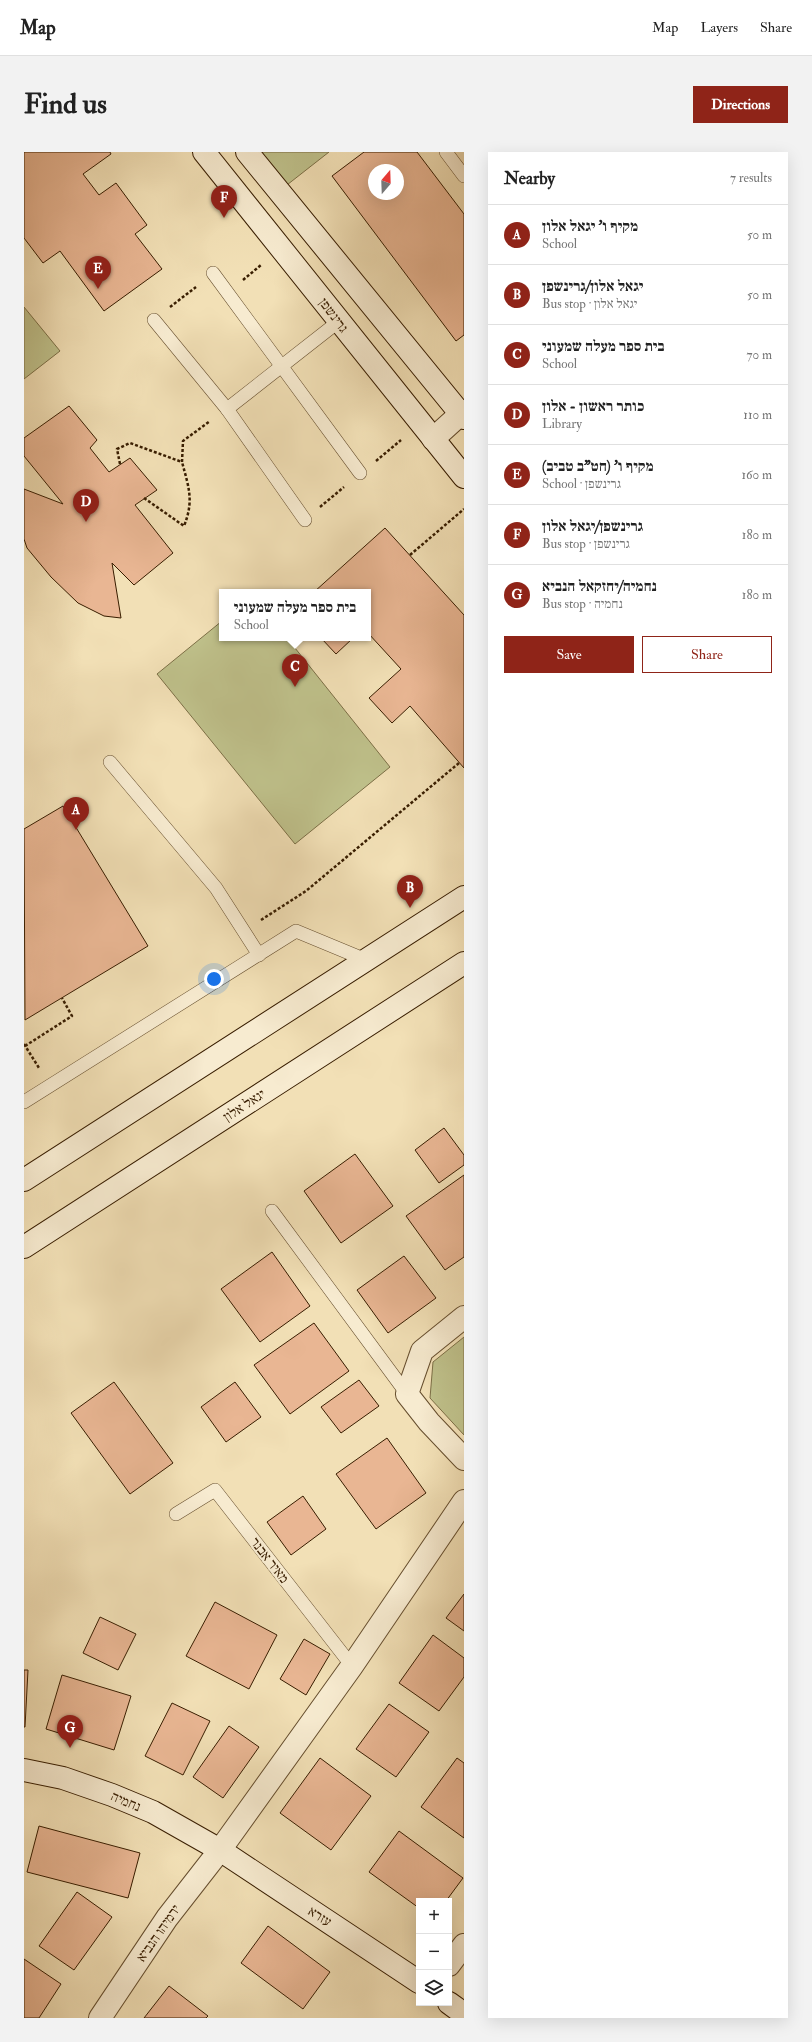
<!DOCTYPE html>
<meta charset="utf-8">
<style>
body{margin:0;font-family:"IM FELL Double Pica","Frank Ruhl Libre",serif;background:#f2f2f2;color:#222}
.controls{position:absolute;right:12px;bottom:12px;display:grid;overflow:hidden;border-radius:0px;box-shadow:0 4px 16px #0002}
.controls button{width:36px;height:36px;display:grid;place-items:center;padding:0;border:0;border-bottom:1px solid #e0e0e0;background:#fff;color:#222;font:20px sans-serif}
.compass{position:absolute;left:344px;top:12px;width:36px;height:36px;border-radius:50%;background:#fff;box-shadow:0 4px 16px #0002;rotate:19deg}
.you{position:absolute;left:190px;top:827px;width:14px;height:14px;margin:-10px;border:3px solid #fff;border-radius:50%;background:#1a73e8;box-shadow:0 0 0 6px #1a73e833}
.badge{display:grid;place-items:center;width:26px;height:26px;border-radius:50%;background:#8f2418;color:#fff;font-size:13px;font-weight:700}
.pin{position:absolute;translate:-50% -33px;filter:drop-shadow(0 1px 2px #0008)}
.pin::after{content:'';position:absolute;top:21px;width:14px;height:12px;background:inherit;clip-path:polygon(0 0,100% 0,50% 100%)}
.popup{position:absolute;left:195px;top:437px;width:152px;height:52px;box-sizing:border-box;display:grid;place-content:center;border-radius:0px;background:#fff;filter:drop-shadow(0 1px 3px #0005);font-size:13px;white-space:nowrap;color:#767676}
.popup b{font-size:15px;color:#222}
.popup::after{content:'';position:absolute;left:50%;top:100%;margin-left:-8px;border:8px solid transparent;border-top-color:#fff}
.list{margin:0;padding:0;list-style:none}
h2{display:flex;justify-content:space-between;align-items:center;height:52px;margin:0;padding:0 16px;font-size:17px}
h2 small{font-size:13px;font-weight:400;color:#767676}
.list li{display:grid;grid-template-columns:26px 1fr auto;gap:12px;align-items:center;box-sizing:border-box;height:60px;padding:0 16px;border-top:1px solid #e0e0e0}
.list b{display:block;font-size:15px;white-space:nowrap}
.list p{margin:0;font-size:13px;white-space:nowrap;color:#767676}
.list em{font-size:13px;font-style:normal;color:#767676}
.actions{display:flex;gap:8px;padding:12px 16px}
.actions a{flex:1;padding:9px 0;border:1px solid #8f2418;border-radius:0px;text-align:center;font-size:14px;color:#8f2418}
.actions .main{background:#8f2418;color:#fff}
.icon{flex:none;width:22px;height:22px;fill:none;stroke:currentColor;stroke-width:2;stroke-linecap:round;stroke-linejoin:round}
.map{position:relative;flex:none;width:440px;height:1866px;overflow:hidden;border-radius:0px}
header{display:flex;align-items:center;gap:24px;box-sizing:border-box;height:56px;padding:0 20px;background:#fff;border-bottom:1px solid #e0e0e0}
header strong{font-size:19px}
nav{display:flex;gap:22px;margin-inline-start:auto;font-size:14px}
.intro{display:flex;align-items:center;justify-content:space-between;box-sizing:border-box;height:96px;padding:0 24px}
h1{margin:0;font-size:28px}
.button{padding:10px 18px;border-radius:0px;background:#8f2418;color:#fff;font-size:14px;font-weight:700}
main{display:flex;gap:24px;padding:0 24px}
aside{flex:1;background:#fff;border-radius:0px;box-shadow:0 4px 16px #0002}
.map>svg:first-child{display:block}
</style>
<header>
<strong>Map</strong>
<nav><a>Map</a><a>Layers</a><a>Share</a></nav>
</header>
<div class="intro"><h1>Find us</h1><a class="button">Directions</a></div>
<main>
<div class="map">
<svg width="440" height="1866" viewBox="0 0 440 1866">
<rect width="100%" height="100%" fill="#f2e0b6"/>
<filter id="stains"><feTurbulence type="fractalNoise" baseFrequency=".005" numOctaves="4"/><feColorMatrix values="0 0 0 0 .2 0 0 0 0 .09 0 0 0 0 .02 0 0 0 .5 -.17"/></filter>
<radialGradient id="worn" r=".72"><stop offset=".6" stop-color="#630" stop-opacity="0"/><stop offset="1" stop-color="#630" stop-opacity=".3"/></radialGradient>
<g fill="#bfc18b" stroke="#7c6f46">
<path d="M223 0H305L254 40Z"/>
<path d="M0 155 36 199 0 227Z"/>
<path d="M198 469V486H263L366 615 271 692 133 522Z"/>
<path d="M440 1185V1283L406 1246 409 1210Z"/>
</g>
<g fill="#e9b693" stroke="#381d00" fill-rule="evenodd">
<path d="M0 0H86L87 2 59 22 75 43 92 31 123 73 111 82 138 117 80 159 36 99 19 111 0 86Z"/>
<path d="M340 0H393L440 62V183L432 189 308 24ZM350 18H374V42H350Z"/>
<path d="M45 254 73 288 66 296 85 320 106 306 133 338 111 353 149 401 110 433 88 411 97 466 80 464 54 451 27 425 3 396 0 387V337L39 352 0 304V286Z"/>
<path d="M361 376 440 463V616L386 554 368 571 345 546 377 517 344 481V440H290Z"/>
<path d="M297 486H329L312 502Z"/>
<path d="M39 654 124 794 1 868 0 677Z"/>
<path d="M420 976 440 1003V1013L415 1031 391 998Z"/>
<path d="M331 1002 369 1054 317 1091 280 1039Z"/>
<path d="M440 1023V1105L421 1118 382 1064Z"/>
<path d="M248 1100 286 1154 236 1190 197 1137Z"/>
<path d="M380 1104 412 1146 364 1181 333 1138Z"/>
<path d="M290 1171 325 1219 266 1262 230 1213Z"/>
<path d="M335 1228 355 1254 317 1281 297 1255Z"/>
<path d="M90 1230 149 1311 106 1342 47 1261Z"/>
<path d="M211 1230 237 1265 202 1290 177 1255Z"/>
<path d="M363 1286 402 1341 352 1377 312 1322Z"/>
<path d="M279 1344 302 1377 267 1403 243 1370Z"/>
<path d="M440 1442V1479L422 1466Z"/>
<path d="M191 1450 253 1483 225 1537 162 1504Z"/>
<path d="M76 1465 112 1482 94 1518 59 1501Z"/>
<path d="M409 1483 440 1506V1525L415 1559 375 1531Z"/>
<path d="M280 1487 306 1502 282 1543 256 1527Z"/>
<path d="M0 1518H4L1 1575H0Z"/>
<path d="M38 1523 107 1544 90 1598 22 1577Z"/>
<path d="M148 1551 186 1569 159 1623 121 1604Z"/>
<path d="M365 1552 405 1580 372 1625 332 1597Z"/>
<path d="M205 1574 235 1595 199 1646 169 1625Z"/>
<path d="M296 1606 347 1644 307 1698 256 1661Z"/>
<path d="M433 1606 440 1611V1686L397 1655Z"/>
<path d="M15 1674 116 1701 104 1746 3 1720Z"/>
<path d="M375 1679 439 1726 422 1749H395V1756L345 1720Z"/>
<path d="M53 1740 88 1765 50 1818 15 1794Z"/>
<path d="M244 1774 306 1820 279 1857 217 1811Z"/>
<path d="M0 1807 37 1832 15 1866H0Z"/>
<path d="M145 1834 184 1864 182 1866H120Z"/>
</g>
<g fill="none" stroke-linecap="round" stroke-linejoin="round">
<defs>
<g id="lane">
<path d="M422 0 440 24"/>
<path d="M189 121 336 321"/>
<path d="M130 168 203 257 281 368"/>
<path d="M203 257 314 170"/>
<path d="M86 610 192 736 235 803"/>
<path d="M0 950 272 779 342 808"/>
<path d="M248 1059 383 1242"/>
<path d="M152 1362 191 1338 328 1514"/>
</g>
<g id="street">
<path d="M409 287 440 259"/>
<path d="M440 1165 398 1199 383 1242 405 1270 440 1307"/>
<path d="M425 1813 440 1793"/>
<path d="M76 1866 143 1766 196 1698 328 1514 440 1349"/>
</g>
<g id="secondary">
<path d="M180 0 440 325"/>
<path d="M223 0 440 266"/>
<path d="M0 1028 440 745"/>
<path d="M0 1095 440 811"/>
<path d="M0 1618 39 1626 88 1643 129 1660 196 1698 395 1830"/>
<path d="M425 1851 440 1862"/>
</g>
</defs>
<use href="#lane" stroke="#664e2e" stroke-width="14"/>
<use href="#street" stroke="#664e2e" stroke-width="24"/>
<use href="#secondary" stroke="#381d00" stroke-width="24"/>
<g stroke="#381d00" stroke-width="2.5" stroke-dasharray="3 2" stroke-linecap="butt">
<path d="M219 128 237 113"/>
<path d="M146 155 172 135"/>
<path d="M352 309 377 288"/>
<path d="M96 312 93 297 106 291 158 310 159 289 186 269"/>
<path d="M120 346 160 374C170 349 165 336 158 310"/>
<path d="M296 355 320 335"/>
<path d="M386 403 440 357"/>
<path d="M237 768 282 739 435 611"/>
<path d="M0 892 15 916"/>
<path d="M1 894 48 864 38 846"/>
</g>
<use href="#lane" stroke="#f7ebd0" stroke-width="13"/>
<use href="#street" stroke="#f7ebd0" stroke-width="22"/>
<use href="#secondary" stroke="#f7ebd0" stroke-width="22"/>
</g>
<g text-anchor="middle" stroke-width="4" stroke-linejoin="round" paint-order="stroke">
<g font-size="14" fill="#381d00" stroke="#f7ebd0">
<text transform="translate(310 163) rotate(53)" y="5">גרינשפן</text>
<text transform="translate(220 953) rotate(-33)" y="5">יגאל אלון</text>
<text transform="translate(246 1408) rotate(52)" y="5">מאיר אבנר</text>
<text transform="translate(102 1649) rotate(23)" y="5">נחמיה</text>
<text transform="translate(296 1764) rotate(33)" y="5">עזרא</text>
<text transform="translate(134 1781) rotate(-55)" y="5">ירמיהו הנביא</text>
</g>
</g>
<rect width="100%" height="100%" filter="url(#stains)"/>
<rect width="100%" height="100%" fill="url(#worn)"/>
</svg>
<div class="controls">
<button>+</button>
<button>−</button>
<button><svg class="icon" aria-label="layers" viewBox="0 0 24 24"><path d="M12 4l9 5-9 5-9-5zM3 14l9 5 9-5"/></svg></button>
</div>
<svg class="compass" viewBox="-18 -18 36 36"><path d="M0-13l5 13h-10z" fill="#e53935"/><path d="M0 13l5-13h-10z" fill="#767676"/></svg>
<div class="you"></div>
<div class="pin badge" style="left:52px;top:678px">A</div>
<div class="pin badge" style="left:386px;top:756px">B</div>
<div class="pin badge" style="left:271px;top:535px">C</div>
<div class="popup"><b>בית ספר מעלה שמעוני</b>School</div>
<div class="pin badge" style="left:62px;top:370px">D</div>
<div class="pin badge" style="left:74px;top:137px">E</div>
<div class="pin badge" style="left:200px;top:66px">F</div>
<div class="pin badge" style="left:46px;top:1596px">G</div>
</div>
<aside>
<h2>Nearby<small>7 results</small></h2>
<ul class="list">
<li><span class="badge">A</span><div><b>מקיף ו' יגאל אלון</b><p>School</p></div><em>50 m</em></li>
<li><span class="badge">B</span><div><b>יגאל אלון/גרינשפן</b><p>Bus stop · יגאל אלון</p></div><em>50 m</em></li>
<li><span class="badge">C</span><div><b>בית ספר מעלה שמעוני</b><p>School</p></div><em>70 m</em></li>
<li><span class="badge">D</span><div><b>כותר ראשון - אלון</b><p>Library</p></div><em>110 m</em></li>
<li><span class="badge">E</span><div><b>מקיף ו' (חט&quot;ב טביב)</b><p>School · גרינשפן</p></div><em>160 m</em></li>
<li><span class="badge">F</span><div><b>גרינשפן/יגאל אלון</b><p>Bus stop · גרינשפן</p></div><em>180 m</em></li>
<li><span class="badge">G</span><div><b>נחמיה/יחזקאל הנביא</b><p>Bus stop · נחמיה</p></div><em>180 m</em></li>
</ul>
<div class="actions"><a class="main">Save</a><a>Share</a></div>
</aside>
</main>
